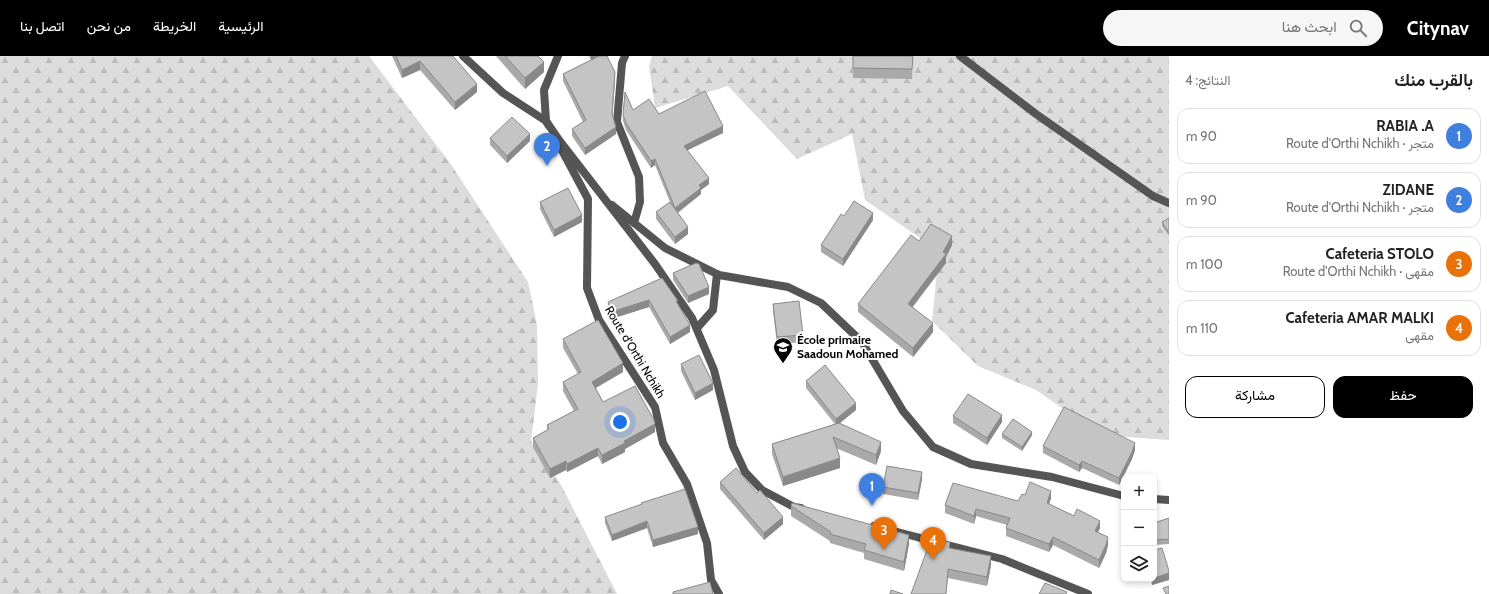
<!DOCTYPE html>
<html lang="ar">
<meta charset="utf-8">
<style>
body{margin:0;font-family:Cabin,Vazirmatn,sans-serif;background:#f6f6f6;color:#222;direction:rtl}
.controls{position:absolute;right:12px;bottom:12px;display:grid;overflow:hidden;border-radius:8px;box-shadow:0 2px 6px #0003}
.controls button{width:36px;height:36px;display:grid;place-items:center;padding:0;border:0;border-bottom:1px solid #e0e0e0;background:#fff;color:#222;font:20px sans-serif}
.you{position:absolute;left:620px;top:366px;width:14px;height:14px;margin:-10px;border:3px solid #fff;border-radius:50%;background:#1a73e8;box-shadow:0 0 0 6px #1a73e833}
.badge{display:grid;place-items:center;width:26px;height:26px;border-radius:50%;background:#000;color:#fff;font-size:13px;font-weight:700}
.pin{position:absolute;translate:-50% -33px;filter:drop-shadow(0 1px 2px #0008)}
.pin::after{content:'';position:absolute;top:21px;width:14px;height:12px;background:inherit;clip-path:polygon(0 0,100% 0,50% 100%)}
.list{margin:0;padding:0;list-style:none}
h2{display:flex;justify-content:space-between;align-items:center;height:52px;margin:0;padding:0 16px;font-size:17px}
h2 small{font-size:13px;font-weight:400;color:#767676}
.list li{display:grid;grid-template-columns:26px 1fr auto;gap:12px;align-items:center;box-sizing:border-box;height:56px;margin:0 8px 8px;padding:0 8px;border:1px solid #e0e0e0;border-radius:12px}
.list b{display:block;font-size:15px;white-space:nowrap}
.list p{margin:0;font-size:13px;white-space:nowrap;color:#767676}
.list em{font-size:13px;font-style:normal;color:#767676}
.actions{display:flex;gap:8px;padding:12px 16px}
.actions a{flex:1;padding:9px 0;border:1px solid #000;border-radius:12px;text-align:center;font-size:14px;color:#000}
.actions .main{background:#000;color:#fff}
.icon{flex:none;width:22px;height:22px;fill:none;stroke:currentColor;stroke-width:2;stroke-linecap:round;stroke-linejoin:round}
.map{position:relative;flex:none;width:1169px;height:538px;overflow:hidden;direction:ltr}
header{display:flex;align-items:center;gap:24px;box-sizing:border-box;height:56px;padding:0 20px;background:#000;color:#fff}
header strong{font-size:19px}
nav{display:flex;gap:22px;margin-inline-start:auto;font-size:14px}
.search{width:280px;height:36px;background:#f6f6f6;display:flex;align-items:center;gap:10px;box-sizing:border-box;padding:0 14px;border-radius:22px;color:#767676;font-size:15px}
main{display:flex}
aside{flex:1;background:#fff}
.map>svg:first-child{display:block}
</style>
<header>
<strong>Citynav</strong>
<div class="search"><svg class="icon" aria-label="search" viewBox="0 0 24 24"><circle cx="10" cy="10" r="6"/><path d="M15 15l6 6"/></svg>ابحث هنا</div>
<nav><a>الرئيسية</a><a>الخريطة</a><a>من نحن</a><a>اتصل بنا</a></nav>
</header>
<main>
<aside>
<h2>بالقرب منك<small>النتائج: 4</small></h2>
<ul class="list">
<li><span class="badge" style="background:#3f7fe0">1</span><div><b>RABIA .A</b><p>متجر · Route d'Orthi Nchikh</p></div><em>90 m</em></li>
<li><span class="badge" style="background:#3f7fe0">2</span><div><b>ZIDANE</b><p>متجر · Route d'Orthi Nchikh</p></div><em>90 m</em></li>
<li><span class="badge" style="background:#e8710a">3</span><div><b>Cafeteria STOLO</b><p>مقهى · Route d'Orthi Nchikh</p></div><em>100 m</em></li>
<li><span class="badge" style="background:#e8710a">4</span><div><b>Cafeteria AMAR MALKI</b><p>مقهى</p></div><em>110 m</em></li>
</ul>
<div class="actions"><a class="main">حفظ</a><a>مشاركة</a></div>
</aside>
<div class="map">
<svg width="1169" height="538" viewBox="0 0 1169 538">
<defs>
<pattern id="forest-firs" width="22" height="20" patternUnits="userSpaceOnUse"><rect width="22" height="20" fill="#dcdcdc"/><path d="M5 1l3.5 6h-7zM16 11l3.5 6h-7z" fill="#bbb"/></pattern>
</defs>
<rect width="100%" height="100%" fill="#fff"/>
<g fill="url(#forest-firs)">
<path d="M0 0H369L450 107 528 226 537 269 538 328 531 385 561 429 617 538H0Z"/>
<path d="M652 0H1169V384L1101 379 1036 334 978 310 932 265 939 195 865 144 852 78 797 103 728 30 655 52 649 10Z"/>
</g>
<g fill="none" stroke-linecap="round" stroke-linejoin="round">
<path stroke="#555" stroke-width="8" d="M697 272 713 254 717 218"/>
<g stroke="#555" stroke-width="8">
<path d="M625 0 622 7 617 66 639 121 640 146 634 167"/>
<path d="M960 0 1036 58 1153 140 1169 147"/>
<path d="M549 70 546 65 544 34 558 0"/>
<path d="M557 85 588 143 587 232 599 264 655 351 663 387 687 428 707 487 711 524 719 538"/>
<path d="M612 149 665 192 719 219 788 231 821 247 862 286 903 355 933 391 971 408 1052 421 1124 440"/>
<path d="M1154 443 1169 444"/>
</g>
<g stroke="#555" stroke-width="8">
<path d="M463 0 503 37 546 65 559 84 655 208 692 262 714 314 733 390 745 416 762 434 794 451 801 452"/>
<path d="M874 470 1002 503 1088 538"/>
</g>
</g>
<g fill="#a9a9a9">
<path d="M392 0H446L477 36 455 54 420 14 402 22Z"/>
<path d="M496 0H538L544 16 525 33Z"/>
<path d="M589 0H607L615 23 612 60 616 78 585 99 572 80V73L583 66 563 25V18L591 4Z"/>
<path d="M853 0H913L912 23 853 22Z"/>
<path d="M633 54 659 58 723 77 687 94 709 128 701 134V138L678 157 688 178 675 188 656 163V156L670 146 655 109 651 112 626 74 623 65V59Z"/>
<path d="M490 82 530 85 507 107 490 89Z"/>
<path d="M540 146 582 166 554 181 540 153Z"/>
<path d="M844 160 873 164 843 210 821 196V189Z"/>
<path d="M1169 162V180L1162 170V166Z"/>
<path d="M919 185 952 189 946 201V207L913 251 933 276 913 301 858 256V248Z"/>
<path d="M673 217 709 238 688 247 673 224Z"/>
<path d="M662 222 678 248 690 276 670 288 649 251 611 263 608 253V246Z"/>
<path d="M773 248 803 279V286L777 288 773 255Z"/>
<path d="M563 283 623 316 596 332 603 346 655 376 625 393V396L602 408 598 400 567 416 566 414 550 422 533 391V382L547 374V369L574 355 563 335V326L578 318 563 292Z"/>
<path d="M681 308 713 334 695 344 681 315Z"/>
<path d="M806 325 856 354 840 367 881 395 876 409 836 392 840 412 783 430 772 398V388L835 368 806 332Z"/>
<path d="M953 360 1002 366 987 389 953 367Z"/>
<path d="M1002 378 1032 379 1022 395 1002 382Z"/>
<path d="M1043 390 1135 394 1132 403 1119 429 1082 412 1079 416 1043 397Z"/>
<path d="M922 423 918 444 883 438V431Z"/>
<path d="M720 426 783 468 764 484 720 433Z"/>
<path d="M1025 439 1051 442 1049 448 1100 472 1098 476 1108 489 1106 497 1099 512 1053 489 1049 496 1006 480V472L1007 469 976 460 974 468 945 457V449L1018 445Z"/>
<path d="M791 450 909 488 904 515 864 503V497L830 487V485L791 460Z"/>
<path d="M605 461 698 471V478L653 491 647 472 612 485 605 467Z"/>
<path d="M1169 462V488L1154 489V467Z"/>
<path d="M931 483 950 492 991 509 987 530 948 522Z"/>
<path d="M1169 515V524L1152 529 1150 523H1154Z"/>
</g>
<g fill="#898989">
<path d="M591 0H606L591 5Z"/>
<path d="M420 5V14L402 22V14Z"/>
<path d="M544 6V16L525 33V22Z"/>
<path d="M615 16V23L612 66V58Z"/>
<path d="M477 28V36L455 54V46Z"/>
<path d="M723 70V77L684 96V90Z"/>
<path d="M616 71V78L585 99V92Z"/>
<path d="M530 78V85L507 107V100Z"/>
<path d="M655 103V109L651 112V105Z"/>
<path d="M709 122V128L701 134V138L675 158V152L699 129Z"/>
<path d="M873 157V164L843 210V203Z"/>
<path d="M582 159V166L554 181V174Z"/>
<path d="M688 171V178L675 188V181Z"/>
<path d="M952 180V189L946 201V207L908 256V248L943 196Z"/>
<path d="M709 231V238L688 247V240Z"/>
<path d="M649 244V251L611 263V256Z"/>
<path d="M933 267V276L913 301V292Z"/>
<path d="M690 269V276L670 288V281Z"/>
<path d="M623 307V316L592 334V326Z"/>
<path d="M713 327V334L695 344V337Z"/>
<path d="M856 347V354L836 370V363Z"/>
<path d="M1002 359V366L987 389V382Z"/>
<path d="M655 368V376L625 393V396L602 408V399L624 385Z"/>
<path d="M1032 376V379L1022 395V391Z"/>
<path d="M881 386V395L876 409V399Z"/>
<path d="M1135 387V394L1132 403 1119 429V422Z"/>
<path d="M598 392V400L567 416V408Z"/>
<path d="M840 402V412L783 430V421Z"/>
<path d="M566 405V414L550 422V413Z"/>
<path d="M1082 405V412L1079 416V409Z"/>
<path d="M922 416V423L918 444V437Z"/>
<path d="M1051 435V442L1047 455V447Z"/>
<path d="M976 453V460L974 468V460Z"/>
<path d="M783 461V468L764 484V477Z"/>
<path d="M647 465V472L612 485V479Z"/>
<path d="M1100 465V472L1095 482V475Z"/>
<path d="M698 471V478L653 491V484Z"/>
<path d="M909 479V488L904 515V506Z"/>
<path d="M1053 481V489L1049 496V488Z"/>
<path d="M1108 481V489L1106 497 1099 512V504Z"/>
<path d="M991 500V509L987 530V521Z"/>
<path d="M948 513V522L946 538Z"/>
<path d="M1169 517V524L1152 529V523H1154V522Z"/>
</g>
<g fill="#c4c4c4" stroke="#898989">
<path d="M396 0H453L477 28 455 46 420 5 402 14Z"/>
<path d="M505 0H538L544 6 525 22Z"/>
<path d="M599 0H607L615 16 612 58 616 71 585 92 572 73 586 64 563 18Z"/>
<path d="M853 0H913L912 13 853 12Z"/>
<path d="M705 35 723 70 684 90 709 122 699 129 701 132 675 152 655 103 651 105 626 67 623 59 625 36 633 54 649 43 659 58Z"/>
<path d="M512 61 530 78 507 100 490 82Z"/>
<path d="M568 132 582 159 554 174 540 146Z"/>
<path d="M854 145 873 157 843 203 821 189 841 158 844 160Z"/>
<path d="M670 146 688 171 675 181 656 156Z"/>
<path d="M1169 162V177L1162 166Z"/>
<path d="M931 168 952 180 943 196 946 198 908 248 933 267 913 292 858 248 911 179 919 185Z"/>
<path d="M696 207 699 208 709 231 688 240 673 217Z"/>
<path d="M662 222 678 245H676L690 269 670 281 649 244 611 256 608 246Z"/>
<path d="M799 245 803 279 777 281 773 248Z"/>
<path d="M598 264 623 307 592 326 603 346 635 330 654 364 655 368 624 385 625 387 602 399 598 392 567 408 566 405 550 413 533 382 549 373 547 369 578 353 563 326 581 316 563 283Z"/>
<path d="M699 299 713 327 695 337 681 308Z"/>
<path d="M825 309 856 347 836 363 806 325Z"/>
<path d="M968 338 1002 359 987 382 953 360Z"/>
<path d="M1064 351 1135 387 1132 396 1119 422 1082 405 1079 409 1043 390Z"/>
<path d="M1013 363 1032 376 1022 391 1002 378Z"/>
<path d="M839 367 881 386 876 399 833 381 840 402 783 421 772 388Z"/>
<path d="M887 410 922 416 918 437 883 431Z"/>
<path d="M736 412 757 437 760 434 783 461 764 477 720 426Z"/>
<path d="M1030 426 1051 435 1047 447 1074 460 1077 453 1100 465 1095 475 1108 481 1106 489 1099 504 1053 481 1049 488 1006 472 1010 462 976 453 974 460 945 449 953 427 1018 445 1022 438 1025 439Z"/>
<path d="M685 433 698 471 653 484 647 465 612 479 605 461 642 448 641 447Z"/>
<path d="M792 447 909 479 904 506 864 494 866 488 830 478 831 476 791 450Z"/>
<path d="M1169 462V483L1154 484V467Z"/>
<path d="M931 483 950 486 949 492 991 500 987 521 948 513 946 538H911Z"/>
<path d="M1162 492 1169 515V517L1154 522V494Z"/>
<path d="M710 526 713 538H673V536Z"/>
<path d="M1045 527 1067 536 1066 538H1039Z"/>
<path d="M1169 530V538H1166L1163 532Z"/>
<path d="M891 534 903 538H890Z"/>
</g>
<defs>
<symbol id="school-pin" viewBox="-11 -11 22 30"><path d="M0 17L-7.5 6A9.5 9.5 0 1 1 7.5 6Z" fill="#000" stroke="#fff"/><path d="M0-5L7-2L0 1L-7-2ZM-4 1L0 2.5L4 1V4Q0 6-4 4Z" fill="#fff"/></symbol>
</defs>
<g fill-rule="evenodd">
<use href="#school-pin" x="772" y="280" width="22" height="30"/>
</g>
<g text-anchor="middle" stroke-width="4" stroke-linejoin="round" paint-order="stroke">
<g font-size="12" font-weight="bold" fill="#000" stroke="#fff" text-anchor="start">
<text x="797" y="288">École primaire<tspan x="797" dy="14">Saadoun Mohamed</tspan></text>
</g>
<g font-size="12" fill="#000" stroke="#fff">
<text transform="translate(635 296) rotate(59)" y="4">Route d'Orthi Nchikh</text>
</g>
</g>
</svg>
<div class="controls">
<button>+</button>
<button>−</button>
<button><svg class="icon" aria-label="layers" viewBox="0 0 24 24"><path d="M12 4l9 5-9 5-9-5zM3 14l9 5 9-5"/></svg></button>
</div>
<div class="you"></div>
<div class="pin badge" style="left:872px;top:450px;background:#3f7fe0">1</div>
<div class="pin badge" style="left:547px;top:110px;background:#3f7fe0">2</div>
<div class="pin badge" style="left:884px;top:494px;background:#e8710a">3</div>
<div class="pin badge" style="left:933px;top:504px;background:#e8710a">4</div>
</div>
</main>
